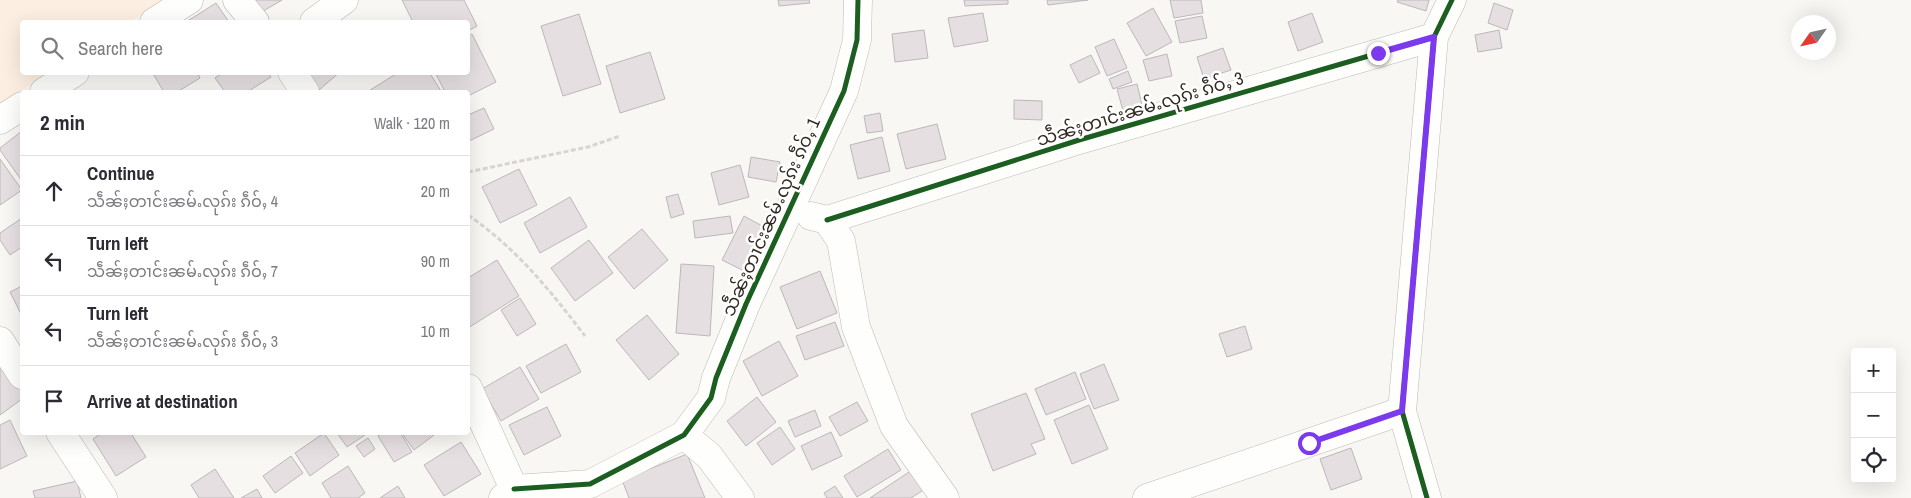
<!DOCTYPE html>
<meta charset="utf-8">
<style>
body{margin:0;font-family:"Archivo Narrow","Noto Sans Myanmar",sans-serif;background:#f7f7f7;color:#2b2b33}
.controls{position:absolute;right:15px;bottom:15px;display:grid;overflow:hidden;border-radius:5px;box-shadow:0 5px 20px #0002}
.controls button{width:45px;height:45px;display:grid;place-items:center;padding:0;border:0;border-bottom:1px solid #e1e1e2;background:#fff;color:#2b2b33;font:25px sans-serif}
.compass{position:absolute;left:1791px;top:15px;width:45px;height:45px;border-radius:50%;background:#fff;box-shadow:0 5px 20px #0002;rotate:236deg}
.stop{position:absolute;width:15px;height:15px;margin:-11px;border:4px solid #7c3aed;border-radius:50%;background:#fff}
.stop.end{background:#7c3aed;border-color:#fff;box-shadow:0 1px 5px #0008}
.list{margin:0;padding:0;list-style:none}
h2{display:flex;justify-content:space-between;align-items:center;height:65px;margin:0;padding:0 20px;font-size:21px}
h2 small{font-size:16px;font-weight:400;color:#7c7c81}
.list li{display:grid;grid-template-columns:32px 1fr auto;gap:15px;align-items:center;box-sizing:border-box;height:70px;padding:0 20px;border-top:1px solid #e1e1e2}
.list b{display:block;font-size:19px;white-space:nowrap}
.list p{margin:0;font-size:16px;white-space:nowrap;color:#7c7c81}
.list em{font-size:16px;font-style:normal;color:#7c7c81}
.icon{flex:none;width:28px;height:28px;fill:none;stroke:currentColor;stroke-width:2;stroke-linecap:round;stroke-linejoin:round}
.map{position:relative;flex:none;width:1911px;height:498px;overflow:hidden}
.search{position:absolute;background:#fff;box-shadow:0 5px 20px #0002;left:20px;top:20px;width:450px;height:55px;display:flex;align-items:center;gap:12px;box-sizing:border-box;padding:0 18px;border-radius:5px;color:#7c7c81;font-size:19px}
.panel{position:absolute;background:#fff;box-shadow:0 5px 20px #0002;left:20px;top:90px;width:450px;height:345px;border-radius:5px}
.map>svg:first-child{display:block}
</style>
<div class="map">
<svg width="1911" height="498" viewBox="0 0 1911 498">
<rect width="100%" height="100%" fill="#f9f7f4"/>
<path fill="#fceee1" d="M0 0H165L129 22H22V72L50 73 0 104Z"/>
<g fill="#e5dfe2" stroke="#bcb7b9">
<path d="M253 0H282L260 13Z"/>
<path d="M402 0H464L477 26 468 31V22H413Z"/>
<path d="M778 0H809L810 3 779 6Z"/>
<path d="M964 0H1008V4L965 6Z"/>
<path d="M1047 0H1088L1048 5Z"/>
<path d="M1170 0H1201L1203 13 1174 18Z"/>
<path d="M1398 0H1429L1426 11 1397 2Z"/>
<path d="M216 3 229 22H186Z"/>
<path d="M1494 3 1513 10 1507 30 1488 23Z"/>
<path d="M1153 8 1172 42 1146 56 1127 23Z"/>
<path d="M983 13 988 41 954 47 948 18Z"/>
<path d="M1312 13 1323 42 1298 51 1288 22Z"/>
<path d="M579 14 601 84 563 96 541 26Z"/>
<path d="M1202 16 1207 38 1180 43 1175 21Z"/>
<path d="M924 30 928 58 895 62 892 34Z"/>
<path d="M1499 30 1502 48 1478 52 1475 35Z"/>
<path d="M472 34 496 82 468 96V92H445L435 72H468V37Z"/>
<path d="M1114 39 1127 68 1107 76 1095 47Z"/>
<path d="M1223 48 1231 70 1204 79 1197 57Z"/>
<path d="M650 52 665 99 620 113 606 66Z"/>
<path d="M1167 54 1172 76 1149 81 1143 60Z"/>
<path d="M1091 55 1100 73 1079 83 1070 65Z"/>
<path d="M1128 71 1132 82 1113 89 1109 79Z"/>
<path d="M152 72H197L200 78 177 92H164Z"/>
<path d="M224 72H268L271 77 247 92H225L215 78Z"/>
<path d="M304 72H340L319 90Z"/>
<path d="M399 72H429L441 91 438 92H367Z"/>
<path d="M1137 84 1144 113 1125 118 1117 89Z"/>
<path d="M1014 100 1042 101V120L1014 119Z"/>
<path d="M484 108 494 129 469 141 468 115Z"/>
<path d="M880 113 883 131 867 133 864 116Z"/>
<path d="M937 124 946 159 906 169 897 134Z"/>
<path d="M22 131V181L0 150V148Z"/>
<path d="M882 137 890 171 858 179 850 145Z"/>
<path d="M751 157 780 162 776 182 748 177Z"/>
<path d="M0 159 22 190 0 205Z"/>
<path d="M740 165 749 197 719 205 711 173Z"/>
<path d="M519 169 537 205 500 223 482 187Z"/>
<path d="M678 194 684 214 671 218 666 197Z"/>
<path d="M570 197 587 227 540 253 524 223Z"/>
<path d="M730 216 733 233 695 238 693 221Z"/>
<path d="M744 216 768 229 746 272 722 260Z"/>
<path d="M22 218V247L10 255 0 240V233Z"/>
<path d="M642 229 668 260 634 289 608 257Z"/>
<path d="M589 240 613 273 575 301 551 268Z"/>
<path d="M497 260 519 296 468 328V278Z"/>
<path d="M681 264 714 266 710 336 676 333Z"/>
<path d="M820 271 837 313 797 329 780 287Z"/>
<path d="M22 286V316L10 292Z"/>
<path d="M520 298 536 324 517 336 501 310Z"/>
<path d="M647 315 679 354 649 380 616 340Z"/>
<path d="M835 322 844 346 805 360 796 336Z"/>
<path d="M1245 326 1252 349 1227 357 1219 334Z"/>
<path d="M779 341 798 376 762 396 743 361Z"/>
<path d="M566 344 581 372 541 393 526 366Z"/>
<path d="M0 358 22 390V399L0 415Z"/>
<path d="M1104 364 1119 400 1094 409 1080 374Z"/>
<path d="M520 367 539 399 501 421 482 389Z"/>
<path d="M1075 372 1086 399 1046 415 1035 389Z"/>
<path d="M1026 393 1045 439 1031 444 1036 454 993 471 971 414Z"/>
<path d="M757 397 776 422 746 446 727 421Z"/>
<path d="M857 402 868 421 840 436 829 417Z"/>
<path d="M1089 405 1108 449 1072 464 1054 420Z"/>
<path d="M547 407 561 436 524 455 509 425Z"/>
<path d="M815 410 821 426 795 437 788 421Z"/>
<path d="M10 420 27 456 0 469V425Z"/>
<path d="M780 427 795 449 772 465 757 443Z"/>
<path d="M103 432H130L146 457 116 476 93 439Z"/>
<path d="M364 432 365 435 347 447 337 433Z"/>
<path d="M384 432H400L412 452 394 462 378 436Z"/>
<path d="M401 432H438L414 450Z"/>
<path d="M831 432 842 456 812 470 801 446Z"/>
<path d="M324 433 339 455 310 476 295 453Z"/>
<path d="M368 438 375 449 364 457 356 446Z"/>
<path d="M461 442 481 474 444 496 424 465Z"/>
<path d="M1351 448 1362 479 1331 490 1320 459Z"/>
<path d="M888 449 901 470 857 497 844 476Z"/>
<path d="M687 454 705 498H629L622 480Z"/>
<path d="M291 456 303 473 275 493 263 476Z"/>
<path d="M348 466 365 493 358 498H331L322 483Z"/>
<path d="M215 469 234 498H199L191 485Z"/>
<path d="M912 470 925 489 911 498H870Z"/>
<path d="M77 481 81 498H35L33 491Z"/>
<path d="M398 486 405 498H380Z"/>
<path d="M835 486 843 498H827L824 493Z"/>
<path d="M257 489 262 498H241Z"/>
</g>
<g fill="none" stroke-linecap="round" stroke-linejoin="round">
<defs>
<g id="street">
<path d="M237 0 255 22"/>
<path d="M154 22 189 0"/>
<path d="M314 22 344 0"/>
<path d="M292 72 305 92"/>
<path d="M44 92 75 72"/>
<path d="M0 120 22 106"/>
<path d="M811 216 827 220 841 241 856 327 894 426 945 498"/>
<path d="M827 220 1079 140 1434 37"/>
<path d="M0 341 22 375"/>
<path d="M468 388 514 489 503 498"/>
<path d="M60 432 103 498"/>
<path d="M684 435 709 456 740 498"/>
<path d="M514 489 590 484 684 435 711 398 716 378 746 304 844 91 857 40 858 0"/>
<path d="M1147 498 1402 411"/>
<path d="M1427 498 1402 411 1434 37 1452 0"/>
</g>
</defs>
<use href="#street" stroke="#beb9b5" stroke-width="29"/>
<g stroke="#d6d5d4" stroke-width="3" stroke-dasharray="5 2.5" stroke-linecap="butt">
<path d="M468 172 588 147 620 136"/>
<path d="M468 215C517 249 549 289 585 336"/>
</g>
<use href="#street" stroke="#fefefd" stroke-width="28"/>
<defs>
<g id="cycleway">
<path d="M827 220 1079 140 1434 37"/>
<path d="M514 489 590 484 684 435 711 398 716 378 746 304 844 91 857 40 858 0"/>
<path d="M1427 498 1402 411 1434 37 1452 0"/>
</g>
</defs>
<use href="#cycleway" stroke="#fff" stroke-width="8"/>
<use href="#cycleway" stroke="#1b5e20" stroke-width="5"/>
</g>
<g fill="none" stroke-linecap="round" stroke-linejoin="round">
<path stroke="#7c3aed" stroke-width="6" d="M1309 443 1402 411 1434 37 1378 53"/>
</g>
<g text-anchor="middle" stroke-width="5" stroke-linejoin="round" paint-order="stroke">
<g font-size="18" fill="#312821" stroke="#fff">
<text transform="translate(1140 109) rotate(-17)" y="6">သဵၼ်ႈတၢင်းၼမ်ႉလုၵ်း ၵဵဝ်ႇ 3</text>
<text transform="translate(771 217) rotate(-66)" y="6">သဵၼ်ႈတၢင်းၼမ်ႉလုၵ်း ၵဵဝ်ႇ 1</text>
</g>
</g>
</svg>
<div class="controls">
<button>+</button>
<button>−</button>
<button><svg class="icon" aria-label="locate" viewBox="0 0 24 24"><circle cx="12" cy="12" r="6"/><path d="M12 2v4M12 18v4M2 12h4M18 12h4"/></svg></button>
</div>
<svg class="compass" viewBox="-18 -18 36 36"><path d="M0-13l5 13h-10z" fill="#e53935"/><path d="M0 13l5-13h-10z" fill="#7c7c81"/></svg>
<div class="stop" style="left:1309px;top:443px"></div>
<div class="stop end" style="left:1378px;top:53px"></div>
<div class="search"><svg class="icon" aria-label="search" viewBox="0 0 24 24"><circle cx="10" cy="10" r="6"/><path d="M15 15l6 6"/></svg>Search here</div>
<section class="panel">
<h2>2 min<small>Walk · 120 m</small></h2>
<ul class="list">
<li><svg class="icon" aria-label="ahead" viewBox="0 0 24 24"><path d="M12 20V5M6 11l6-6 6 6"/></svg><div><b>Continue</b><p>သဵၼ်ႈတၢင်းၼမ်ႉလုၵ်း ၵဵဝ်ႇ 4</p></div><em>20 m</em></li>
<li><svg class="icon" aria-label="left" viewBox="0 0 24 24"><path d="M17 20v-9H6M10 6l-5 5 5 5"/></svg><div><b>Turn left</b><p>သဵၼ်ႈတၢင်းၼမ်ႉလုၵ်း ၵဵဝ်ႇ 7</p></div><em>90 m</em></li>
<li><svg class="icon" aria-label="left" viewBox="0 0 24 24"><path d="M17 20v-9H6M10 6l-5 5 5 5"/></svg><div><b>Turn left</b><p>သဵၼ်ႈတၢင်းၼမ်ႉလုၵ်း ၵဵဝ်ႇ 3</p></div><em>10 m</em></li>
<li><svg class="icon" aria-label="arrive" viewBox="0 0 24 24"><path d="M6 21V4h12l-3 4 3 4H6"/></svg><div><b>Arrive at destination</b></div></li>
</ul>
</section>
</div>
